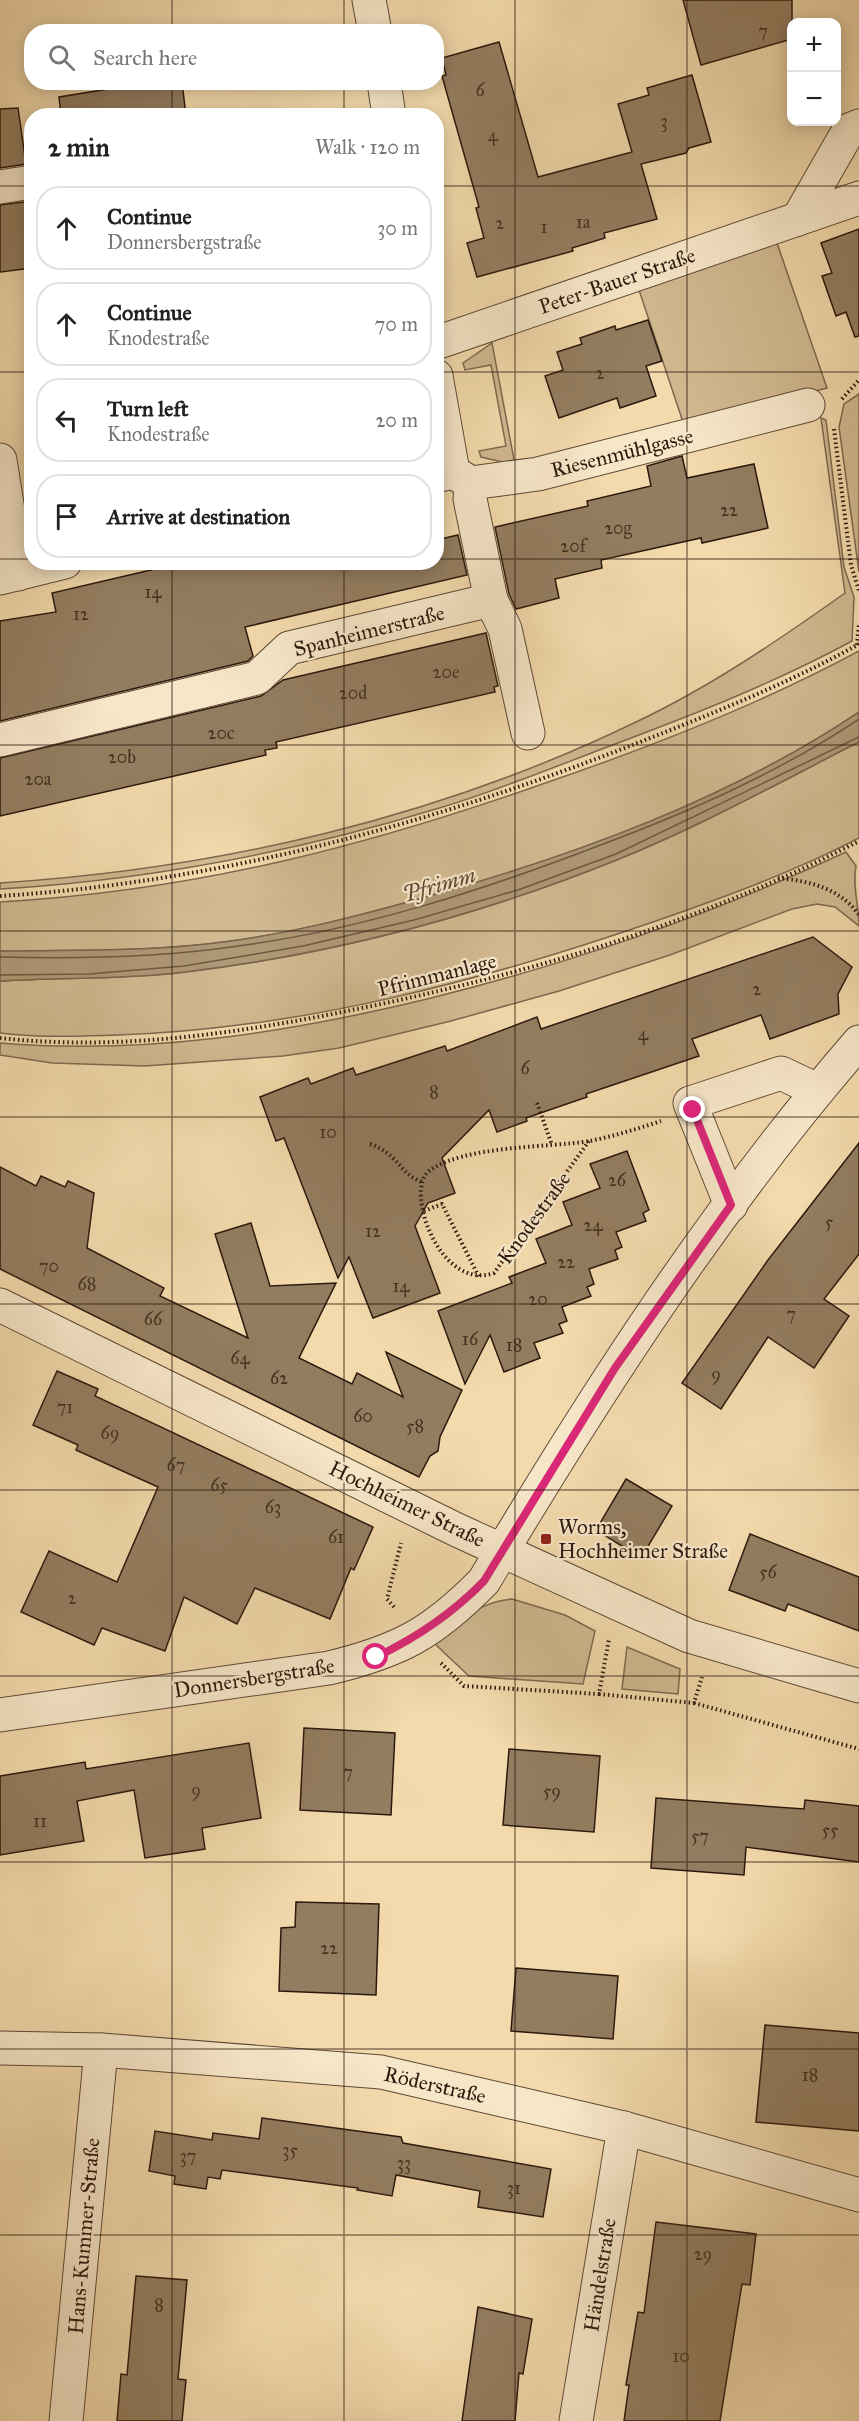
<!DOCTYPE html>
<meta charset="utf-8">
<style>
body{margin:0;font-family:"IM FELL Great Primer",serif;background:#f2f2f2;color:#222}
.controls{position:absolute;right:18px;top:18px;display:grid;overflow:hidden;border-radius:12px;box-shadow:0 3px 15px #0003}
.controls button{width:54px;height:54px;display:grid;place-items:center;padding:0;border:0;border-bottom:2px solid #e0e0e0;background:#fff;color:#222;font:30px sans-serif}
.stop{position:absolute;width:18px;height:18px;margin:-14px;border:4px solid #db2777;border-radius:50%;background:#fff}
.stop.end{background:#db2777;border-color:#fff;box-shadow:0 2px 6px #0008}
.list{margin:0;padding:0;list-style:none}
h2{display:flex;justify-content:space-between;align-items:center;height:78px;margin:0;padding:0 24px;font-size:26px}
h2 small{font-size:20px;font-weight:400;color:#767676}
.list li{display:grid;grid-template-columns:39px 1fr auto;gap:18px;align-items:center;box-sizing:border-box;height:84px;margin:0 12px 12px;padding:0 12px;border:2px solid #e0e0e0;border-radius:24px}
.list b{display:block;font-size:22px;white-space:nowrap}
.list p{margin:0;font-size:20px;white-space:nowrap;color:#767676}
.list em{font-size:20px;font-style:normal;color:#767676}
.icon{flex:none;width:33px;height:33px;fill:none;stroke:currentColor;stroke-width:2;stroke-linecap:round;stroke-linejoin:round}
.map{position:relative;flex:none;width:859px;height:2421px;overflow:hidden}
.search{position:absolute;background:#fff;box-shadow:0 3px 15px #0003;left:24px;top:24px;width:420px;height:66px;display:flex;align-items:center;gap:15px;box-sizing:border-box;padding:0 21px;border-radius:24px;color:#767676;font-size:22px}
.panel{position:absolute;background:#fff;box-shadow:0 3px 15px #0003;left:24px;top:108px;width:420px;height:462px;border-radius:24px}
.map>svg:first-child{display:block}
</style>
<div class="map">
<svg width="859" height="2421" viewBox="0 0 859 2421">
<rect width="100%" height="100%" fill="#f3daac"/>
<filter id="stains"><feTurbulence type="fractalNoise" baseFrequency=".00333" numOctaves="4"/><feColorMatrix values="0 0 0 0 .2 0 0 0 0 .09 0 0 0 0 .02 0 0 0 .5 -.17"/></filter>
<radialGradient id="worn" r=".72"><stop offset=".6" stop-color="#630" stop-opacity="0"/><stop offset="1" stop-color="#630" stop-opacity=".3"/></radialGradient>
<g fill="#d1b991" stroke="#7e6950" stroke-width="1.5">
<path d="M777 243 827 388 684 425 639 290Z"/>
<path d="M492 343 515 465 481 457 479 451 506 446 491 365 465 370 463 363Z"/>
<path d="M859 394V572L839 427 844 404Z"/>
<path d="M821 418 826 420 844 567 854 597 852 641C769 686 682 719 594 752 542 772 490 793 436 809 295 852 147 880 0 889V883C219 869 438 818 636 722 710 687 779 640 845 593Z"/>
<path d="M859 651V712C729 799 576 855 426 897 362 915 297 932 231 941 154 952 78 950 0 951V902C195 891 368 846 551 781 656 745 761 704 859 651Z"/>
<path d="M859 742V838C794 872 722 898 653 922 482 981 300 1029 118 1035 79 1036 39 1038 0 1033V981C62 977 124 980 186 972 333 954 481 915 619 859 701 826 780 782 859 742Z"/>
<path d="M846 852 856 866C852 886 859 905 859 926L835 907 817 904 792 909 670 955 559 991 451 1021 339 1048 283 1056 145 1066 52 1063 0 1055V1043C145 1055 287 1033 427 999 572 963 711 915 846 852Z"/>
<path d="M512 1599 565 1615 595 1631 583 1684 469 1676 435 1644C458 1621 478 1602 512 1599Z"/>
<path d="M627 1647 680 1669 678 1694 622 1689Z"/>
</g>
<path fill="#af9876" stroke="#7b654c" stroke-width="1.5" d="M859 712V742C780 782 701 826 619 859 481 915 333 954 185 972 124 980 62 977 0 981V951C78 950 154 952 231 941 297 932 362 915 426 897 576 855 729 799 859 712Z"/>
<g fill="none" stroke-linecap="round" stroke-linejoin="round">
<g stroke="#6e5842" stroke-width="1.5">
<path d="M0 957C77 959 155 958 231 947 357 931 481 891 598 846 689 812 778 773 859 719"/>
<path d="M0 975 89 974 184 966 303 946 414 920 518 890 616 854 859 737"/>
</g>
</g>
<g fill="#937d60" stroke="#2c190e" stroke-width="1.5">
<path d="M683 0H792V39L701 65Z"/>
<path d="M499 42 538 177 632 152 618 104 649 95 647 88 692 75 711 142 689 148 686 153 641 164 657 219 604 233 605 238 572 248 573 251 477 277 467 243 484 238 476 208 479 207 442 76 446 75 442 58Z"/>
<path d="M153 82H182L186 116H61L59 97Z"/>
<path d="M18 108 26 164 0 168V109Z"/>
<path d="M32 201V268L0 272V205Z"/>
<path d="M859 229V336L855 337 846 312 836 316 822 276 832 273 821 243Z"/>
<path d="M648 320 662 361 646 366 656 396 620 408 617 398 559 418 545 376 563 370 557 352 582 344 580 338 615 326 616 330Z"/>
<path d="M682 456 687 478 754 464 768 528 702 543 701 538 601 560 602 568 555 579 559 598 516 609 509 594 495 527 588 506 587 501 651 486 647 466Z"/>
<path d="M458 535 467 575 245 627 253 656 248 661 0 721V621L56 612 52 593 185 562H436V540Z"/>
<path d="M486 633 498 686 494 687 495 692 276 742 277 748 265 750 266 755 0 816V758L261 696 283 680Z"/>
<path d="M813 937 852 967 838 994 839 1014 770 1039 761 1015 692 1039 699 1056 586 1094 587 1097 526 1118 527 1121 497 1132 489 1110 442 1158 455 1193 428 1203 415 1226 440 1293 373 1318 349 1257 338 1278 284 1138 276 1141 260 1097 308 1078 311 1084 353 1068 356 1075 445 1046 447 1051 537 1017 541 1029Z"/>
<path d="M859 1143V1254L824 1299 849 1316 814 1368 768 1337 721 1409 682 1383 768 1260Z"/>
<path d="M627 1151 649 1210 643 1213 646 1221 616 1232 622 1247 615 1250 618 1259 589 1269 594 1284 587 1287 591 1296 562 1307 567 1321 559 1324 563 1333 534 1343 540 1358 504 1372 490 1335 465 1384 438 1311 512 1283 509 1277 546 1263 536 1239 572 1225 563 1202 600 1188 590 1164Z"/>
<path d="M0 1167 36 1186 41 1176 65 1187 68 1181 94 1193 87 1248 164 1288 160 1296 248 1338 215 1234 251 1223 270 1286 336 1283 299 1358 352 1384 357 1373 403 1397 386 1352 462 1390 440 1437 438 1451 430 1456 419 1477 0 1269Z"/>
<path d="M57 1371 98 1389 95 1396 373 1527 354 1570 351 1568 330 1619 255 1588 237 1624 184 1597 165 1651 102 1628 94 1645 21 1612 49 1551 117 1582 158 1487 76 1450 78 1445 33 1425Z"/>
<path d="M626 1479 672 1506 641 1558 596 1530Z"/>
<path d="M750 1534 859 1577V1631L788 1604 785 1611 729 1590Z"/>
<path d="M304 1728 395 1733 391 1815 300 1810Z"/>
<path d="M249 1743 261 1818 202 1828 205 1849 145 1858 134 1790 77 1801 84 1841 0 1855V1776L85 1762 86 1769Z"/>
<path d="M509 1749 600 1756 594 1832 503 1825Z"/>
<path d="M656 1798 804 1809 805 1800 859 1806V1862L746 1847 744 1875 651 1868Z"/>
<path d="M296 1902 379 1904 376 1995 279 1991 281 1928 295 1927Z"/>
<path d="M516 1968 618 1976 613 2039 511 2031Z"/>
<path d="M765 2025 859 2033V2131L756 2122Z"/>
<path d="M262 2118 401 2137 403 2143 551 2169 543 2217 478 2207 480 2191 396 2175 392 2196 357 2190 358 2188 222 2170 220 2179 208 2177 206 2189 174 2184 175 2176 149 2171 155 2131 212 2140 213 2133 259 2139Z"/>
<path d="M656 2222 756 2234 750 2285 742 2284 720 2421H624L629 2385H626L638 2312 644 2313Z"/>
<path d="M136 2276 187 2280 178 2379 186 2380 182 2421H117L121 2374 127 2375Z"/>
<path d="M478 2307 532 2319 523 2374 519 2373 515 2421H462Z"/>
</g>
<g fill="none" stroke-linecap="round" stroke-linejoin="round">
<defs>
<g id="minor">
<path d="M369 0 375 32"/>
<path d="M384 82 389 116"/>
<path d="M0 187 32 182"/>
<path d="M798 219 849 130 859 126"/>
<path d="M436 343 859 198"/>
<path d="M436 376 453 472"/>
<path d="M0 460 18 574"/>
<path d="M436 476 453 472 471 483 538 474 808 405"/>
<path d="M0 578 65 562"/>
<path d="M491 600 505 629 528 733"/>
<path d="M0 740 257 678 289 648 491 600 470 499 471 483"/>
<path d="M731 1205 690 1103 781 1073 817 1090"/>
<path d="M0 1305 457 1530 689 1636 859 1686"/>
<path d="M0 1715 329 1668C400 1651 433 1633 484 1581 596 1393 716 1207 859 1042"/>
<path d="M0 2048 101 2050 381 2072 624 2128 859 2195"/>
<path d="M66 2421 101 2050"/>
<path d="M576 2421 624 2128"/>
</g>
</defs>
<use href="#minor" stroke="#5e4936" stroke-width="35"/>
<g stroke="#2c190e" stroke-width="4" stroke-dasharray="1.5 3" stroke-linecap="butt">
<path d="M842 399 859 380"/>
<path d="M834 429 851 565 859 591"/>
<path d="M857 645 859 623"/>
<path d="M778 878C809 881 840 888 859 915"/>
<path d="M0 896C222 882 434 823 640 742 714 713 789 683 859 644"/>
<path d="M0 1038C116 1051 234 1034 347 1011 522 976 700 923 859 841"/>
<path d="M537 1103 552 1145"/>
<path d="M589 1141 494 1273C440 1292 404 1190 429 1171 465 1145 546 1148 590 1141 614 1136 637 1129 661 1121"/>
<path d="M370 1144C399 1154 399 1174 422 1182"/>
<path d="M424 1211 442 1204 479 1277"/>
<path d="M394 1607 387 1599 401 1543"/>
<path d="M441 1663 464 1686 599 1694 609 1639"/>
<path d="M599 1694 694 1703 702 1677"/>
<path d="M694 1703 859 1749"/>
</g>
<use href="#minor" stroke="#f7e7c9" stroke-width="33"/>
</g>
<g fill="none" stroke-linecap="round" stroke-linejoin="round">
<path stroke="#db2777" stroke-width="8" d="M376 1657C418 1637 452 1614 484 1581L615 1368 731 1205 693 1110"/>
</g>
<path fill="none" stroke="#2c190e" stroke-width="1.5" stroke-opacity="0.55" d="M172 0V32M344 0V32M515 0V2421M687 0V2421M172 82V116M344 82V116M0 186H32M436 186H859M0 372H32M436 372H859M0 559H32M436 559H859M172 562V2421M344 562V2421M0 745H859M0 931H859M0 1117H859M0 1304H859M0 1490H859M0 1676H859M0 1862H859M0 2049H859M0 2235H859"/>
<rect fill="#8f2418" stroke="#f7e7c9" stroke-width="2" x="540" y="1533" width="12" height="12" rx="3"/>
<g text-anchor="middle" stroke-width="4.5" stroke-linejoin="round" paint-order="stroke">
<g font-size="18" fill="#463222">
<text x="763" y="37">7</text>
<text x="480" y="96">6</text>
<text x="664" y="127">3</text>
<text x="493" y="141">4</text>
<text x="583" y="228">1a</text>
<text x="500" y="229">2</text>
<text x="544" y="233">1</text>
<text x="600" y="379">2</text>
<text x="729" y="516">22</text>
<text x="618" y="534">20g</text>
<text x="573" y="552">20f</text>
<text x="153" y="598">14</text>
<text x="81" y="620">12</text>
<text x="446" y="678">20e</text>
<text x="353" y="699">20d</text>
<text x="221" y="739">20c</text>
<text x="122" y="763">20b</text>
<text x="38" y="785">20a</text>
<text x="757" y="995">2</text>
<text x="643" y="1040">4</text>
<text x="525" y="1074">6</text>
<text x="434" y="1098">8</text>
<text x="328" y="1138">10</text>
<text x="617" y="1186">26</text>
<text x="829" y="1228">5</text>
<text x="593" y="1231">24</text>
<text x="373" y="1237">12</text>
<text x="566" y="1268">22</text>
<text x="49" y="1272">70</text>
<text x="87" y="1290">68</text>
<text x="401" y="1292">14</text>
<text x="538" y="1305">20</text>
<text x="791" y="1320">7</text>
<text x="153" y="1325">66</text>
<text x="470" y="1345">16</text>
<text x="514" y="1351">18</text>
<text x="240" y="1364">64</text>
<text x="716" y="1380">9</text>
<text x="279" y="1384">62</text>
<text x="65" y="1413">71</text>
<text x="363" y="1422">60</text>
<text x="415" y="1432">58</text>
<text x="110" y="1439">69</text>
<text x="176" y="1471">67</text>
<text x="219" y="1491">65</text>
<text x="273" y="1513">63</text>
<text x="336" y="1543">61</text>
<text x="768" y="1578">56</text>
<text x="72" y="1604">2</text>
<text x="348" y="1778">7</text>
<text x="196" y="1796">9</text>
<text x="552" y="1797">59</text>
<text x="40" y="1827">11</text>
<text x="830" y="1836">55</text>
<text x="700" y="1842">57</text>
<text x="329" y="1954">22</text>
<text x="810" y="2081">18</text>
<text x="290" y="2156">35</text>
<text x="188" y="2162">37</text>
<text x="404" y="2169">33</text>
<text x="514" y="2194">31</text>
<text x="703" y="2260">29</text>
<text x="159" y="2311">8</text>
<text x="681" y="2362">10</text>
</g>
<g font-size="21" fill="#2c190e" stroke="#f7e7c9">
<text transform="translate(617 281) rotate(-19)" y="7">Peter-Bauer Straße</text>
<text transform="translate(622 453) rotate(-14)" y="7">Riesenmühlgasse</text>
<text transform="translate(369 631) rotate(-14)" y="7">Spanheimerstraße</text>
<text transform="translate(437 975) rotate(-14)" y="7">Pfrimmanlage</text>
<text transform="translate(534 1218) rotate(-54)" y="7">Knodestraße</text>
<text transform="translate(407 1504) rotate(26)" y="7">Hochheimer Straße</text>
<text transform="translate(254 1678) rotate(-9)" y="7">Donnersbergstraße</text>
<text transform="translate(435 2085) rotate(13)" y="7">Röderstraße</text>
<text transform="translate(84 2236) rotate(-85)" y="7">Hans-Kummer-Straße</text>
<text transform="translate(600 2275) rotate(-81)" y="7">Händelstraße</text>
</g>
<g font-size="21" fill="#2c190e" stroke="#f7e7c9" text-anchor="start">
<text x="558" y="1534">Worms,<tspan x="558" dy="24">Hochheimer Straße</tspan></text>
</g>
<g font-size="22" font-style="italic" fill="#604c38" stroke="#f7e7c9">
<text transform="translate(439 884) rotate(-16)" y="8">Pfrimm</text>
</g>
</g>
<rect width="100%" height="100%" filter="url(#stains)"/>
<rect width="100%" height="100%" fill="url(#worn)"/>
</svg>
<div class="controls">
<button>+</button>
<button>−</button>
</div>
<div class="stop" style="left:376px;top:1657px"></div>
<div class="stop end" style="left:693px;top:1110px"></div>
<div class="search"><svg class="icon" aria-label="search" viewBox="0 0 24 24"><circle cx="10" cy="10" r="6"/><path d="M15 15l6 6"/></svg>Search here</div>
<section class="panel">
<h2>2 min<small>Walk · 120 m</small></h2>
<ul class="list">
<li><svg class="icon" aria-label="ahead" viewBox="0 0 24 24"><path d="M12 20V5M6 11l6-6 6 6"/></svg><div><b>Continue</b><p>Donnersbergstraße</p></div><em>30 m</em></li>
<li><svg class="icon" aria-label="ahead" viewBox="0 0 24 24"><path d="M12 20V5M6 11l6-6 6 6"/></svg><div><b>Continue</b><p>Knodestraße</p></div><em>70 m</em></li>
<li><svg class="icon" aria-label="left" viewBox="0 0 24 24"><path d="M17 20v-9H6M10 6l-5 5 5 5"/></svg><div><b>Turn left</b><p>Knodestraße</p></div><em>20 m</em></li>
<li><svg class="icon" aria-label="arrive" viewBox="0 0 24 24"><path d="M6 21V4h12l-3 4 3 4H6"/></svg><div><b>Arrive at destination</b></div></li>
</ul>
</section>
</div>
